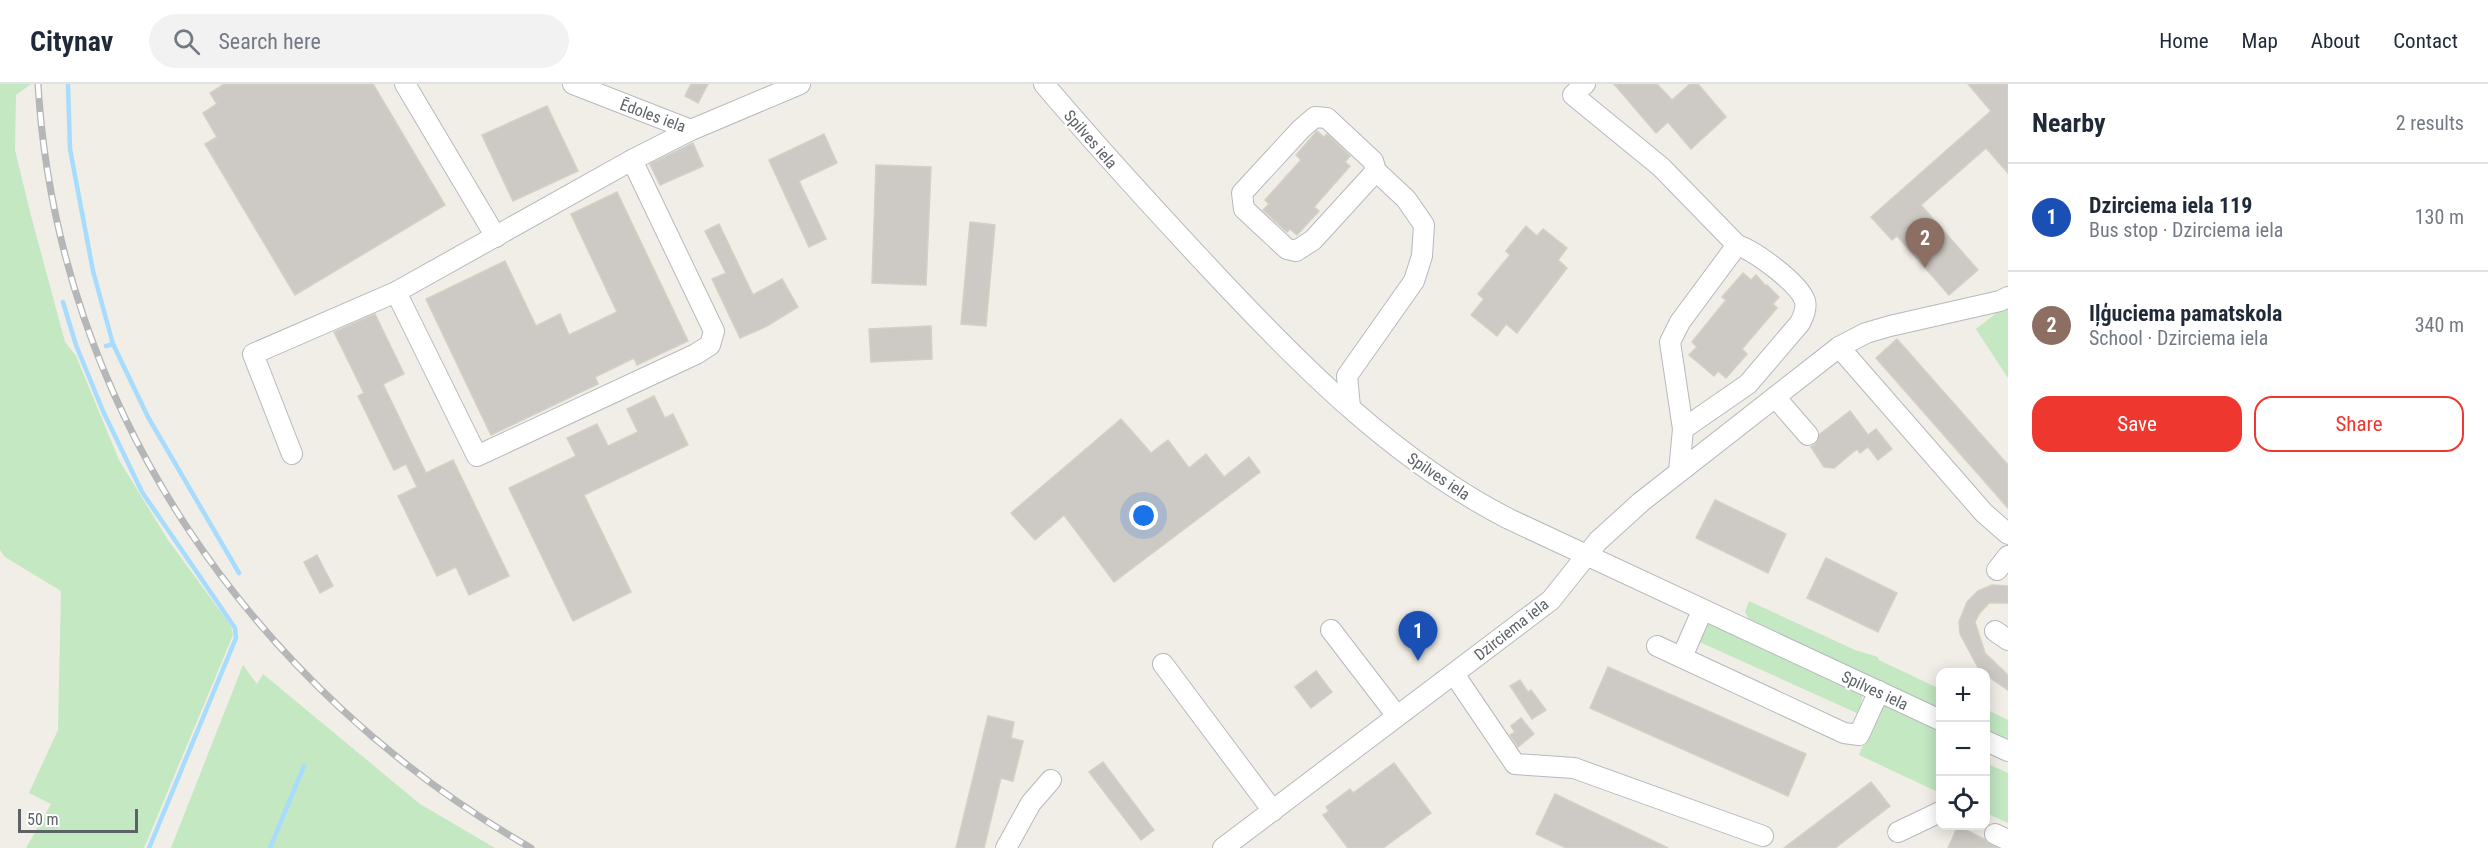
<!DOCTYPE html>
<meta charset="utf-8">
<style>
body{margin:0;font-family:"Roboto Condensed",sans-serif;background:#f2f2f3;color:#1f2937}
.controls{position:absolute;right:18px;bottom:18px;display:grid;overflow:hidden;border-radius:12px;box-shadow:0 3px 15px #0003}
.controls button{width:54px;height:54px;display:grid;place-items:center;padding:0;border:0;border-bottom:2px solid #e0e1e3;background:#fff;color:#1f2937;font:30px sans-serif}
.scale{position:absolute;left:18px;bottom:15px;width:120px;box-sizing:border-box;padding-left:6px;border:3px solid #5d6267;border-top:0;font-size:16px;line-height:21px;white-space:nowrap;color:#5d6267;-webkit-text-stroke:4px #fff;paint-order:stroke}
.you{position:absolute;left:1144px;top:432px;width:21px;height:21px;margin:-15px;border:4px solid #fff;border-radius:50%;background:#1a73e8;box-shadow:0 0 0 9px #1a73e833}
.badge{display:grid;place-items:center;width:39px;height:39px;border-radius:50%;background:#ee372e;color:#fff;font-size:20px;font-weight:700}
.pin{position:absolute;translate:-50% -50px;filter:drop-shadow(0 2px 3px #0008)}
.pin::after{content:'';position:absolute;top:32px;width:21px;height:18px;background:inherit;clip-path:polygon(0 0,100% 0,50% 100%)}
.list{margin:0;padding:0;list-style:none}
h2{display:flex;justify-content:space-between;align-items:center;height:78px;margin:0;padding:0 24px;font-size:26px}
h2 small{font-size:20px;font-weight:400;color:#747a83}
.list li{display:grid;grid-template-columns:39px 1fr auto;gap:18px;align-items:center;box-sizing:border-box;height:108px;padding:0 24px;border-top:2px solid #e0e1e3}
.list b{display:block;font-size:22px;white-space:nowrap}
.list p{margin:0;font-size:20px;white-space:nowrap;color:#747a83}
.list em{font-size:20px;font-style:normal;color:#747a83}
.actions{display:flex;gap:12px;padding:18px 24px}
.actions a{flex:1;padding:14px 0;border:2px solid #ee372e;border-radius:18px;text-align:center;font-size:21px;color:#ee372e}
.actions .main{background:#ee372e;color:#fff}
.icon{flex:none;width:33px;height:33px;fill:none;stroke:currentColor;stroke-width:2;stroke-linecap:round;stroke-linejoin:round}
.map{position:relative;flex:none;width:2008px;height:764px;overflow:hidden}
header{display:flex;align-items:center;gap:36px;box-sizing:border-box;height:84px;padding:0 30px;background:#fff;border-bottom:2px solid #e0e1e3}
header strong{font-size:28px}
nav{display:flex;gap:33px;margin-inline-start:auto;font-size:21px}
.search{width:420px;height:54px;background:#f2f2f3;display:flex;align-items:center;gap:15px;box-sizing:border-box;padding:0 21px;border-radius:33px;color:#747a83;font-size:22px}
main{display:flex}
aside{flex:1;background:#fff}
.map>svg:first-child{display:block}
</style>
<header>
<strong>Citynav</strong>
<div class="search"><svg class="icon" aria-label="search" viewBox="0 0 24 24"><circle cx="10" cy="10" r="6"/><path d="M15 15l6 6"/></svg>Search here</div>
<nav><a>Home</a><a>Map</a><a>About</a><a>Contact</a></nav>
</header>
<main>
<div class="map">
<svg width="2008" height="764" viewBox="0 0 2008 764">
<rect width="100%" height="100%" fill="#f0eee6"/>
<g fill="#c3e8c2">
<path d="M0 0H31L16 11 15 66 30 128 65 258 76 272 119 376 168 456 231 542 233 551 144 764H26L51 720 29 709 58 646 61 507 5 473 0 466Z"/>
<path d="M2008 220V294L1976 245Z"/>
<path d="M1749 517 1855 566 1878 573 1879 576 1940 605V626L1751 539 1745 528Z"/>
<path d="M1706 537 1863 610 1859 630 1695 556Z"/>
<path d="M243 581 257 600 263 590 420 720 495 764H171Z"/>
<path d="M1886 621 1940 645V709L1859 671 1877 626Z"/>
<path d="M1986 625 2008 636V657L1986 647Z"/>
<path d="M1986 679 2008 689V739L1986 729Z"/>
</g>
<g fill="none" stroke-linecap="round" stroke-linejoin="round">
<g stroke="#a7dcff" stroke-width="4.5">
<path d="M68 0 70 65 93 187 113 260"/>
<path d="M63 218 76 261 103 327 142 408 235 544 236 554 149 764"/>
<path d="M106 262 113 260 148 333 239 489"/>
<path d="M270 764 304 682"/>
</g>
</g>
<g fill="#cdcac5" stroke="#d5cfc4" stroke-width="1.5">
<path d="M224 0H373L445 121 295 211 205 60 217 53 203 29 217 20 210 9Z"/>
<path d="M691 0H708L698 19 685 12Z"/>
<path d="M1614 0H1657L1672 16 1690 0H1698L1726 33 1691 65 1668 38 1656 49Z"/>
<path d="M1968 0H2008V89L1986 64 1921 121 1978 186 1949 211 1897 152 1892 156 1871 133 1991 27Z"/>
<path d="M547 22 578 87 513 117 482 51Z"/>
<path d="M1317 47 1324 53 1327 50 1350 72 1345 78 1350 82 1314 123 1319 127 1297 151 1290 145 1287 148 1263 126 1269 120 1265 116 1301 76 1296 71Z"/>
<path d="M824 50 837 79 799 97 826 155 809 163 769 76Z"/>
<path d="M693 59 703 82 660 101 650 80Z"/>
<path d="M876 81 931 83 926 201 872 199Z"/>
<path d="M617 108 688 257 637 281 634 274 595 293 598 300 491 351 426 215 505 177 536 242 560 230 569 251 617 228 571 130Z"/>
<path d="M970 138 995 141 986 242 961 240Z"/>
<path d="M719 140 753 211 782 195 798 223 767 242 740 254 712 195 726 189 705 147Z"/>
<path d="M1526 142 1537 152 1543 145 1567 164 1558 176 1567 184 1517 249 1506 240 1497 252 1471 231 1484 215 1478 210 1510 171 1506 167Z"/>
<path d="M1743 189 1751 196 1756 191 1766 202 1767 201 1779 213 1773 220 1777 224 1742 265 1747 270 1726 294 1718 287 1714 292 1689 271 1697 263 1692 258 1726 216 1722 213Z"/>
<path d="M375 230 404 290 383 300 426 389 453 376 509 492 469 511 456 483 437 492 398 412 417 403 406 380 394 386 358 312 364 309 334 248Z"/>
<path d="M931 242 932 275 871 278 869 245Z"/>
<path d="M1897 255 2008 381V424L1876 274Z"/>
<path d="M654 312 665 334 673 330 688 361 584 411 631 508 573 537 509 404 576 372 567 354 597 340 608 362 638 348 627 325Z"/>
<path d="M1850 327 1868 351 1876 345 1892 365 1878 376 1868 363 1860 369 1857 365 1834 384 1824 383 1811 363 1816 360 1820 350Z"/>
<path d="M1121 335 1151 369 1168 356 1189 384 1206 370 1224 393 1249 373 1260 388 1114 498 1064 431 1035 456 1011 429Z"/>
<path d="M1715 416 1786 450 1768 489 1696 454Z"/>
<path d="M317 471 333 502 320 509 304 478Z"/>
<path d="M1826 474 1897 509 1878 548 1807 514Z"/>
<path d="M1992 501 2008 502V519H1989L1979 530 1975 538 1985 569 2008 591V606L1980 587 1960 550 1959 538 1967 518 1978 507Z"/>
<path d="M1608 583 1806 670 1788 712 1590 624Z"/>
<path d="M1316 587 1332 608 1311 624 1295 603Z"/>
<path d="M1520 596 1528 608 1531 606 1546 626 1532 635 1510 602Z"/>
<path d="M988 632 1014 638 1011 654 1023 657 1013 697 1001 694 984 764H956Z"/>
<path d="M1521 634 1534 650 1518 663 1510 651 1515 648 1511 642Z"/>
<path d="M1103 678 1154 746 1141 756 1089 688Z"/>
<path d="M1394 679 1431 729 1383 764H1348L1323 731 1329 727 1326 723 1350 705 1353 709Z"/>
<path d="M1871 698 1890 722 1835 764H1784Z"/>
<path d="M1555 710 1668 764H1566L1536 750Z"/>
<path d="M1958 742 1984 755 1997 764H1948Z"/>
</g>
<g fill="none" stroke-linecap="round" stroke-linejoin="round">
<defs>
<g id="minor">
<path d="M405 0 496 153"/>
<path d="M573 0 691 46"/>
<path d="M1044 0C1099 65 1156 127 1214 189 1301 282 1394 376 1509 435L1940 636"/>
<path d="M1585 0 1573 11 1661 83 1737 161 1680 238 1670 258 1683 345 1679 388"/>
<path d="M396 208 477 372 696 270 710 261 714 247 632 76"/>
<path d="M1839 263 1984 429 2008 450"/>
<path d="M1775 313 1808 351"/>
<path d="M1350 323 1347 292 1414 197 1422 172 1423 156 1424 141 1406 115 1376 87 1373 77 1327 34 1315 33 1301 45 1242 109 1244 125 1287 165 1296 167 1313 156 1376 87"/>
<path d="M1683 345 1748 300 1800 239C1803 233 1807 225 1805 217 1799 199 1755 167 1737 161"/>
<path d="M292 370 253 270 396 208 632 76 691 46 800 0"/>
<path d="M1997 486 2008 472"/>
<path d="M1331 546 1397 632"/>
<path d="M1995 547 2008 556"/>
<path d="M1657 562 1844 649 1859 651 1879 607"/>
<path d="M1682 573 1702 527"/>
<path d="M1163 580 1273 727"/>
<path d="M1454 590 1515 680 1574 684 1763 752"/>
<path d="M1986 657 2008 667"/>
<path d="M1898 748 1940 728"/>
<path d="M1995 750 2008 756"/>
<path d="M1006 764 1031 719 1051 696"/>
<path d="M1223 764 1551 516 1598 457 1641 418 1839 263 1866 249 1890 242 2000 217 2008 213"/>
</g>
</defs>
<use href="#minor" stroke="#b6b9bd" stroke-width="22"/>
<use href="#minor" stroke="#fff" stroke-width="20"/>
<defs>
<path id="rail" d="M38 0C57 324 253 605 531 764"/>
</defs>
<use href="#rail" stroke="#b5b6b7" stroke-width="7"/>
<use href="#rail" stroke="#fff" stroke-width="4.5" stroke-dasharray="14" stroke-linecap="butt"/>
</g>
<g text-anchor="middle" stroke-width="4.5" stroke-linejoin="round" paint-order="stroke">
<g font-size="16" fill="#5d6267" stroke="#fff">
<text transform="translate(653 31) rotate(20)" y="6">Ēdoles iela</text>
<text transform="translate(1091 55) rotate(49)" y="6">Spilves iela</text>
<text transform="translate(1439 392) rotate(34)" y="6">Spilves iela</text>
<text transform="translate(1511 545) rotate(-38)" y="6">Dzirciema iela</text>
<text transform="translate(1875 606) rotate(25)" y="6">Spilves iela</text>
</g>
</g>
</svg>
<div class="controls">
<button>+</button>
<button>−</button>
<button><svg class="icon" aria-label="locate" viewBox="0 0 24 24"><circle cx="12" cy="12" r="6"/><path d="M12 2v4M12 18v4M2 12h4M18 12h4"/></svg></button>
</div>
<div class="scale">50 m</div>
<div class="you"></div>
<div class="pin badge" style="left:1418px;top:577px;background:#1a4fb4">1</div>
<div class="pin badge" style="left:1925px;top:184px;background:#8d6e63">2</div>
</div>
<aside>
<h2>Nearby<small>2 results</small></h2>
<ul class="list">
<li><span class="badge" style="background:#1a4fb4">1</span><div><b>Dzirciema iela 119</b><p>Bus stop · Dzirciema iela</p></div><em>130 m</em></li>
<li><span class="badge" style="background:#8d6e63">2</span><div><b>Iļģuciema pamatskola</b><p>School · Dzirciema iela</p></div><em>340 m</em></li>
</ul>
<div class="actions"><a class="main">Save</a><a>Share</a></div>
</aside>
</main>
